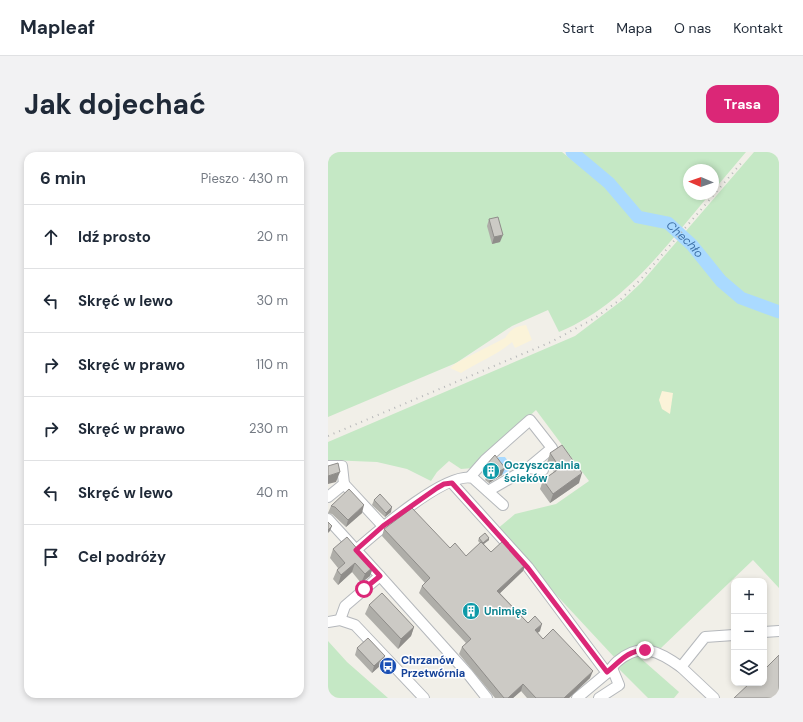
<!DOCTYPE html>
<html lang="pl">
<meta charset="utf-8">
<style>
body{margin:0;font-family:"DM Sans",sans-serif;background:#f2f2f3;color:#1f2937}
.controls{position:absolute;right:12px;bottom:12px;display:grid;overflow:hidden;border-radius:8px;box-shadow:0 2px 6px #0003}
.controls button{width:36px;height:36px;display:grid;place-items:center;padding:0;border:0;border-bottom:1px solid #e0e1e3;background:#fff;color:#1f2937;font:20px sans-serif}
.compass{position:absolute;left:355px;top:12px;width:36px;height:36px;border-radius:50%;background:#fff;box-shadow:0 2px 6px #0003;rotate:272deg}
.stop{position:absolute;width:12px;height:12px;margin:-9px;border:3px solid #db2777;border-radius:50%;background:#fff}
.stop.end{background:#db2777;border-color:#fff;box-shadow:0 1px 4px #0008}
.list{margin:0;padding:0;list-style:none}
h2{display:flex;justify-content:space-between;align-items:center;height:52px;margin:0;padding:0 16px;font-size:17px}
h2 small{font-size:13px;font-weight:400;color:#747a83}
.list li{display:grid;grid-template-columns:26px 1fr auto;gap:12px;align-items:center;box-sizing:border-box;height:64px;padding:0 16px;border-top:1px solid #e0e1e3}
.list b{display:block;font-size:15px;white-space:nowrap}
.list em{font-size:13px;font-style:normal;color:#747a83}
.icon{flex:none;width:22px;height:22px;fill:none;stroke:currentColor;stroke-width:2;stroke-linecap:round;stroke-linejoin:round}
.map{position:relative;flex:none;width:451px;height:546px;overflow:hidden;border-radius:12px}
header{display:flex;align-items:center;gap:24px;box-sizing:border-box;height:56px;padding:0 20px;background:#fff;border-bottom:1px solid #e0e1e3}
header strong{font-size:19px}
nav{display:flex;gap:22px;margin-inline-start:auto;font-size:14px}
.intro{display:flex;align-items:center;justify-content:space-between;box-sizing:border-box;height:96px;padding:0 24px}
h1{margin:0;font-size:28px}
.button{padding:10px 18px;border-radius:12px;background:#db2777;color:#fff;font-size:14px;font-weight:700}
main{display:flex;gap:24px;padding:0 24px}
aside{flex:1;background:#fff;border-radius:12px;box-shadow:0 2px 6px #0003}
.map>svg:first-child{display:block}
</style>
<header>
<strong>Mapleaf</strong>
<nav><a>Start</a><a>Mapa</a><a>O nas</a><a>Kontakt</a></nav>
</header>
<div class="intro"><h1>Jak dojechać</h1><a class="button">Trasa</a></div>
<main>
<aside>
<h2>6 min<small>Pieszo · 430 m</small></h2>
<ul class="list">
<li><svg class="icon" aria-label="ahead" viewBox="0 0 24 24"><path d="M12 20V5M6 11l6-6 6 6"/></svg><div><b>Idź prosto</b></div><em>20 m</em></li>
<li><svg class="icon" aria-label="left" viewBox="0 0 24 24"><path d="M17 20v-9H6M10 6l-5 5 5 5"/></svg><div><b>Skręć w lewo</b></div><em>30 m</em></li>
<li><svg class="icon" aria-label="right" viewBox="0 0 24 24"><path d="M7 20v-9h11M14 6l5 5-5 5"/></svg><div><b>Skręć w prawo</b></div><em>110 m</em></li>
<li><svg class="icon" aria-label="right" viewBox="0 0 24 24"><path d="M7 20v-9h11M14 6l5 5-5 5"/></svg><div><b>Skręć w prawo</b></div><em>230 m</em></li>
<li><svg class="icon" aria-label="left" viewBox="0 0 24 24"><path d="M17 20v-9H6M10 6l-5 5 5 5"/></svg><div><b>Skręć w lewo</b></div><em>40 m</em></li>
<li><svg class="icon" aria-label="arrive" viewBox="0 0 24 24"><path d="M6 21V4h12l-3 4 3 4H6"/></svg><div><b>Cel podróży</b></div></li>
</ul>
</aside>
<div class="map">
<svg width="451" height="546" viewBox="0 0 451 546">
<rect width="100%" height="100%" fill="#f1efe8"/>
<g fill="#c5e8c5">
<path d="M0 0H234L319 68 239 0H418L385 39V18H361V42H382C338 94 296 153 231 180L220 158 184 174 128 211 0 265Z"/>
<path d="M426 0H451V436L425 408 333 496C311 491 305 495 287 506L168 378 187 362 228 352 261 329 208 258 145 316 133 317 121 309 109 320 103 329 79 317 49 310 0 308V290L247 184 296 147 313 131Z"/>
<path d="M0 489 19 510 60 546H0Z"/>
<path d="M310 504 351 540 346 546H320L289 515 304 505Z"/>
</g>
<g fill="#fbf3d9">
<path d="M198 173 204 188 187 196 184 190C169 203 150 210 133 221L122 216 128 211 177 186C183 177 188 174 198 173Z"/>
<path d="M334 239 345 241 342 262 334 257 331 248Z"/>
</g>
<path fill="#aadaff" d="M171 305H177L182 312 181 319 174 323 164 309Z"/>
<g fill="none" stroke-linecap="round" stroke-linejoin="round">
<path stroke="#aadaff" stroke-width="2" d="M305 66 309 62"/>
<path stroke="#aadaff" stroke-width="13" id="s1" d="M244 0 281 31 310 65 340 71 364 93 393 129 413 146 451 160"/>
<defs>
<g id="minor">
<path d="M0 314H14L16 332 0 345"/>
<path d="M142 325 157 308 202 268 224 296 200 316"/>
<path d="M124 331 200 415 279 521 249 546"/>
<path d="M16 332 55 374"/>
<path d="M160 339 200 316 215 318"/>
<path d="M0 367 52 424"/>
<path d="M28 398C50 379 118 319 145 326L175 353"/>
<path d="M12 468 17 454 52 424 140 522 159 546"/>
<path d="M0 470 12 468 27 473 96 546"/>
<path d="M436 480 451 479"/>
<path d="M279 521C283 517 286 512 290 509 313 489 332 500 353 515"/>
<path d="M271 546 291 533 284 516"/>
<path d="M386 546 353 515 377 485 406 483"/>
</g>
</defs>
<use href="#minor" stroke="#b5b8bc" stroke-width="12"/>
<use href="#minor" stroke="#fff" stroke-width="10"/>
<path stroke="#b6b7b8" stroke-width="2" stroke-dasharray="1 5" stroke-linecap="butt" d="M0 284 223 190 267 166 293 147 313 127 415 9"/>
</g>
<g fill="#afaea9">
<path d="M161 67 172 90 164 92 159 74Z"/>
<path d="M222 301 251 331 222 351 212 337 215 328 226 320 219 311Z"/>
<path d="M158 313 174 323 161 331 157 328 159 324 155 320Z"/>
<path d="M46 348 63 360 57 365 44 353Z"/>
<path d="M3 354 34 361 18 375 4 362 0 361Z"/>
<path d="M56 377 122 396 138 404 152 391 150 389 151 386H161V388L156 392 163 400 198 412 195 419 172 441 200 471 212 479 209 481 215 487 262 526 241 546H199L193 539 185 546H167L131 502 134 495 138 491 91 441 94 434 97 431 54 384Z"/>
<path d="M5 397 45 415 42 424 33 431 24 420 10 433 5 427 9 418 10 416 2 406Z"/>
<path d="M41 453 86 475 83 484 70 497 37 462Z"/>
<path d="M29 496 54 512 44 521 27 503Z"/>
</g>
<g fill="#8f8d8a">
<path d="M175 83 172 90 164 92 166 85Z"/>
<path d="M177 316 174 323 161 331 163 324Z"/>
<path d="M12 320 8 330 0 332V324Z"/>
<path d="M254 321 251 331 222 351 225 342Z"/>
<path d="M36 353 34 361 18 375 20 368Z"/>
<path d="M64 355 63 360 57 365 58 361Z"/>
<path d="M4 374 2 379 0 381V378Z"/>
<path d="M161 386V388L154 393 155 391Z"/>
<path d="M27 411 24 420 10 433 13 423Z"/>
<path d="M198 412 195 419 167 446 169 439Z"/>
<path d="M45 415 42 424 33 431 37 422Z"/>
<path d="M214 472 212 479 205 485 207 478Z"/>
<path d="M86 475 83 484 70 497 73 487Z"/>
<path d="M57 504 54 512 44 521 46 514Z"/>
<path d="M265 519 262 526 241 546H236Z"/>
<path d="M195 532 193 539 185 546H180Z"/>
</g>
<g fill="#cccac5" stroke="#8f8d8a">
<path d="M170 65 175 83 166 85 161 67Z"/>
<path d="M234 293 254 321 225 342 215 328 232 316 222 301Z"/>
<path d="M167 303 177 316 163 324 160 321 163 319 158 313Z"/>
<path d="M10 311 12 320 0 324V314Z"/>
<path d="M21 337 36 353 20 368 7 355 3 354Z"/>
<path d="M52 342 64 355 58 361 46 348Z"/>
<path d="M84 356 122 396 127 391 138 404 153 390 163 400 176 388 198 412 169 439 200 471 207 464 214 472 207 478 215 487 225 477 265 519 236 546H208L195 532 180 546H176L134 495 143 487 94 434 102 426 56 377Z"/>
<path d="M0 370 4 374 0 378Z"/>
<path d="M157 381 161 386 155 391 151 386Z"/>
<path d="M19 385 45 415 37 422 27 411 13 423 9 418 17 411 5 397Z"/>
<path d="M54 441 86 475 73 487 41 453Z"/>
<path d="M40 486 57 504 46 514 29 496Z"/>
<path d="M451 503V546H406L422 531H436V518Z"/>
</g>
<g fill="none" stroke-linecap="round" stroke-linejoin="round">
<path stroke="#db2777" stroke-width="5" d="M36 437 52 424 28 398 55 374 109 336 116 332 124 331 200 416 279 520C292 510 298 499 317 498"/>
</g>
<defs>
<symbol id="building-disc" viewBox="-11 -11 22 22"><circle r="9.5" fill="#0f9aa8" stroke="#fff"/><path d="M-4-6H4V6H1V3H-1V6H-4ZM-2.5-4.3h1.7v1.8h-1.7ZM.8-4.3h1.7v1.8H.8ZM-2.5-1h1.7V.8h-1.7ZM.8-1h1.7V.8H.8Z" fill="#fff"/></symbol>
<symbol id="bus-disc" viewBox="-11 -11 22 22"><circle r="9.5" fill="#1a4fb4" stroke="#fff"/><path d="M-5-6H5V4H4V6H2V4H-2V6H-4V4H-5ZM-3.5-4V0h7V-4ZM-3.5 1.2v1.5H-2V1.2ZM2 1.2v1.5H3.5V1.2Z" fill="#fff"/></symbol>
</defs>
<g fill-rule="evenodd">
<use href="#building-disc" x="153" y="309" width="20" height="20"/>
<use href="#building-disc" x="133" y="449" width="20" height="20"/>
<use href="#bus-disc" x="50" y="504" width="20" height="20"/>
</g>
<g text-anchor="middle" stroke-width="3" stroke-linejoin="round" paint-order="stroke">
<g font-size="11" font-weight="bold" fill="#0d838f" stroke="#fff" text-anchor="start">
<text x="176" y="317">Oczyszczalnia<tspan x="176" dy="13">ścieków</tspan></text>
<text x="156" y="463">Unimięs</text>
</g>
<g font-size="11" font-weight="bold" fill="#164399" stroke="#fff" text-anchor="start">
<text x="73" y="512">Chrzanów<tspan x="73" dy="13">Przetwórnia</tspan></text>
</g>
<g font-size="12" font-style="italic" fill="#4174aa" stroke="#fff">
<text dy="4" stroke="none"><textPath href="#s1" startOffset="147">Chechło</textPath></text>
</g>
</g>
</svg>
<div class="controls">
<button>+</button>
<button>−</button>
<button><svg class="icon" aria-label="layers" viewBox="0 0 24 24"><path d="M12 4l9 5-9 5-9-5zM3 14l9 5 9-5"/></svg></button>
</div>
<svg class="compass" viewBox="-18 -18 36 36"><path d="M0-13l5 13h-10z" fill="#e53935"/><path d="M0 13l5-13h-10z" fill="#747a83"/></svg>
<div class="stop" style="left:36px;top:437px"></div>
<div class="stop end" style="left:317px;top:498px"></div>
</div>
</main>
